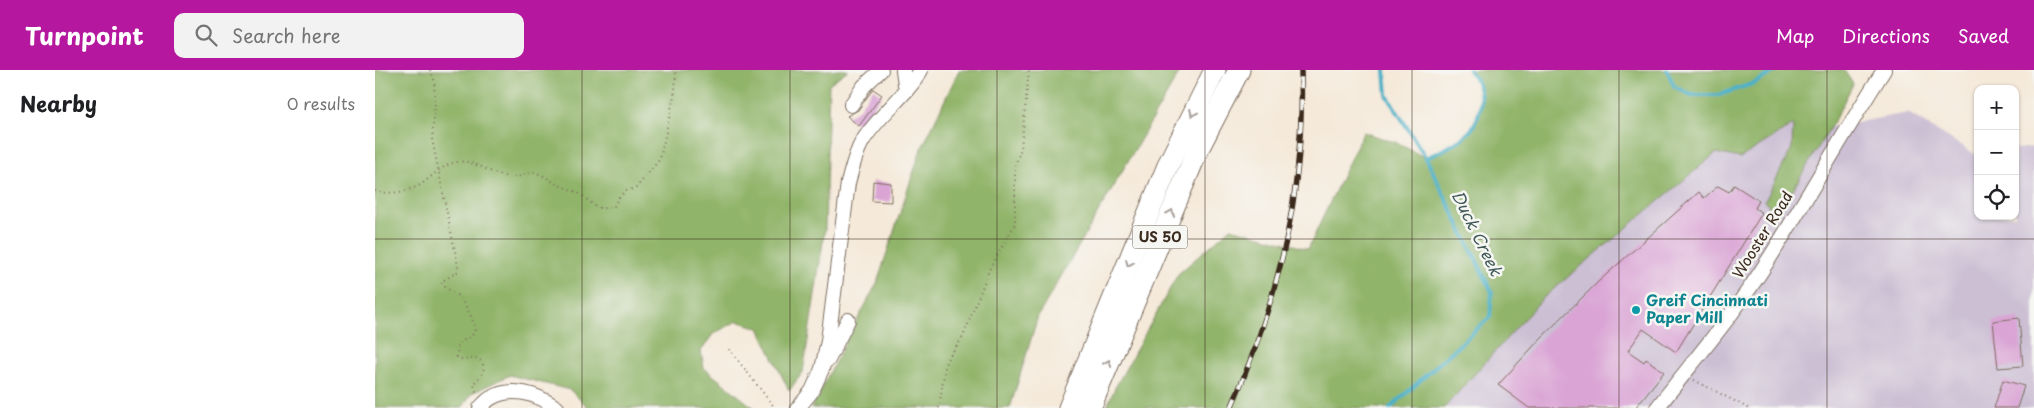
<!DOCTYPE html>
<meta charset="utf-8">
<style>
body{margin:0;font-family:"Playpen Sans",sans-serif;background:#f2f2f2;color:#202124}
.controls{position:absolute;right:15px;top:15px;display:grid;overflow:hidden;border-radius:10px;box-shadow:0 1px 4px #0004}
.controls button{width:45px;height:45px;display:grid;place-items:center;padding:0;border:0;border-bottom:1px solid #e0e0e0;background:#fff;color:#202124;font:25px sans-serif}
.list{margin:0;padding:0;list-style:none}
h2{display:flex;justify-content:space-between;align-items:center;height:65px;margin:0;padding:0 20px;font-size:21px}
h2 small{font-size:16px;font-weight:400;color:#757577}
.icon{flex:none;width:28px;height:28px;fill:none;stroke:currentColor;stroke-width:2;stroke-linecap:round;stroke-linejoin:round}
.map{position:relative;flex:none;width:1659px;height:338px;overflow:hidden}
header{display:flex;align-items:center;gap:30px;box-sizing:border-box;height:70px;padding:0 25px;background:#b5179e;color:#fff}
header strong{font-size:24px}
nav{display:flex;gap:28px;margin-inline-start:auto;font-size:18px}
.search{width:350px;height:45px;background:#f2f2f2;display:flex;align-items:center;gap:12px;box-sizing:border-box;padding:0 18px;border-radius:10px;color:#757577;font-size:19px}
main{display:flex}
aside{flex:1;background:#fff}
.map>svg:first-child{display:block}
</style>
<header>
<strong>Turnpoint</strong>
<div class="search"><svg class="icon" aria-label="search" viewBox="0 0 24 24"><circle cx="10" cy="10" r="6"/><path d="M15 15l6 6"/></svg>Search here</div>
<nav><a>Map</a><a>Directions</a><a>Saved</a></nav>
</header>
<main>
<aside>
<h2>Nearby<small>0 results</small></h2>
<ul class="list">
</ul>
</aside>
<div class="map">
<svg width="1659" height="338" viewBox="0 0 1659 338">
<rect width="100%" height="100%" fill="#f6f6f2"/>
<filter id="ink" filterUnits="userSpaceOnUse"><feTurbulence type="fractalNoise" baseFrequency=".02" numOctaves="2"/><feDisplacementMap in="SourceGraphic" scale="10" xChannelSelector="R" yChannelSelector="G"/><feConvolveMatrix kernelMatrix="1 2 1 2 8 2 1 2 1" color-interpolation-filters="sRGB"/></filter>
<filter id="wash" filterUnits="userSpaceOnUse"><feTurbulence type="fractalNoise" baseFrequency=".0096" numOctaves="4" result="noise"/><feDisplacementMap in="SourceGraphic" scale="20" xChannelSelector="R" yChannelSelector="G"/><feGaussianBlur stdDeviation="1.12" result="paint"/><feColorMatrix in="noise" values="0 0 0 0 0 0 0 0 0 0 0 0 0 0 0 0 0 1.4 0 .05"/><feComposite in="paint" operator="in"/></filter>
<g filter="url(#wash)">
<rect width="100%" height="100%" fill="#f5e9d9"/>
<path fill="#ccbfd4" d="M1368 42 1450 58 1533 43 1600 84H1603V146H1640V79L1659 77V338H1053L1157 216Z"/>
<g fill="#90b469" stroke="#666f44">
<path d="M0 0H473L454 14 450 159 428 302 414 321 384 258 362 251 338 264 326 281 329 298 379 338H214L195 320 135 305 97 323 87 338H0Z"/>
<path d="M584 0H806L663 246 635 338H436L502 213 545 82Z"/>
<path d="M1094 0H1469L1478 14 1459 51 1402 146 1390 131 1417 78 1418 55 1365 88 1341 83 1168 228 1069 338H731L740 318 803 204 856 158 933 179 988 62 1022 73 1051 88C1066 81 1084 73 1095 61 1098 59 1099 54 1101 51 1109 33 1107 15 1094 0Z"/>
</g>
<g fill="none" stroke-linecap="round" stroke-linejoin="round">
<g stroke="#48b0c7" stroke-width="4">
<path d="M1010 0 1012 25 1051 88 1117 222 1115 247 1015 338"/>
<path d="M1292 0 1299 16 1316 25H1344L1380 13 1402 0"/>
<path d="M1051 88C1066 81 1084 73 1095 61 1098 59 1099 54 1101 51 1109 33 1107 15 1094 0"/>
</g>
</g>
<g id="blocks">
<g fill="#daa5d5">
<path d="M498 19 507 25 484 56 472 46 483 40Z"/>
<path d="M498 111 516 113V132L497 131Z"/>
<path d="M1359 115 1384 131 1380 138 1387 143 1301 282 1268 259 1253 281 1269 292 1271 289 1289 302 1260 338H1154L1123 315 1165 269 1223 212 1324 122 1329 128 1343 116 1354 122Z"/>
<path d="M1644 248 1648 296 1623 298 1618 251Z"/>
<path d="M1628 310 1649 316 1642 338H1619Z"/>
</g>
</g>
</g>
<g filter="url(#ink)">
<use href="#blocks" fill-opacity="0" stroke="#7c6d5f" stroke-width="1"/>
<g fill="none" stroke-linecap="round" stroke-linejoin="round">
<defs>
<g id="minor">
<path d="M528 0 531 21"/>
<path d="M476 35 489 16 506 0"/>
<path d="M453 290 473 250"/>
<path d="M105 338C108 335 112 330 116 328 138 315 164 325 182 338"/>
<path d="M423 338 437 321 447 299 453 271 473 113C477 99 480 84 487 72 503 45 531 27 546 0"/>
<path d="M1282 338C1320 289 1361 242 1394 189 1433 127 1469 62 1509 0"/>
</g>
<g id="highway">
<path d="M694 338 794 93 840 0"/>
<path d="M715 338 823 79 864 0"/>
</g>
</defs>
<use href="#minor" stroke="#7c6d5f" stroke-width="16"/>
<use href="#highway" stroke="#7c6d5f" stroke-width="23"/>
<g stroke="#7c6d5f" stroke-width="2" stroke-dasharray="1 4" stroke-linecap="butt">
<path d="M55 0 59 9 60 33 57 69 83 196 82 202 66 212C71 220 78 221 84 227 89 233 104 257 99 263 89 275 82 265 82 287L88 290 102 288C114 296 108 305 99 313L100 320 103 323"/>
<path d="M0 121C15 125 35 122 48 113 61 103 74 89 92 92 107 95 123 108 139 107 147 107 155 101 162 103 171 106 179 114 189 117 193 119 199 120 203 123 219 132 217 143 239 136L244 127 251 121 261 118 285 89 300 21 301 0"/>
<path d="M354 279 400 338"/>
<path d="M1319 310 1373 338"/>
<path d="M564 338 571 291 588 267 614 200 640 154V96L646 78 654 0"/>
</g>
<use href="#minor" stroke="#fff" stroke-width="14"/>
<use href="#highway" stroke="#fff" stroke-width="21"/>
<defs>
<path id="rail" d="M856 338C904 227 930 121 926 0"/>
</defs>
<use href="#rail" stroke="#3b2a1e" stroke-width="5.5"/>
<use href="#rail" stroke="#f6f6f2" stroke-width="4" stroke-dasharray="11" stroke-linecap="butt"/>
</g>
<defs><path id="oneway-chevron" d="M-2-3.5L2.5 0L-2 3.5" fill="none" stroke-width="1.6" stroke-linecap="round" stroke-linejoin="round" transform="scale(1.25)"/></defs>
<g stroke="#a79f9a">
<use href="#oneway-chevron" transform="translate(818 43) rotate(115)"/>
<use href="#oneway-chevron" transform="translate(796 143) rotate(-67)"/>
<use href="#oneway-chevron" transform="translate(754 193) rotate(113)"/>
<use href="#oneway-chevron" transform="translate(733 293) rotate(-68)"/>
</g>
</g>
<path fill="none" stroke="#3b2a1e" stroke-width="1" stroke-opacity="0.55" d="M207 0V338M415 0V338M622 0V338M830 0V338M1037 0V338M1244 0V338M1452 0V338M0 169H1659"/>
<circle fill="#0f9aa8" stroke="#f6f6f2" stroke-width="2" cx="1261" cy="240" r="5"/>
<g text-anchor="middle" stroke-width="5" stroke-linejoin="round" paint-order="stroke">
<rect fill="#f6f6f2" stroke="#73675e" stroke-width="1" x="757.5" y="155.5" width="55" height="23" rx="4"/>
<g font-size="14" font-weight="bold" fill="#3b2a1e">
<text x="785" y="172">US 50</text>
</g>
<g font-size="15" fill="#3b2a1e" stroke="#f6f6f2">
<text transform="translate(1388 165) rotate(-58)" y="5">Wooster Road</text>
</g>
<g font-size="15" font-weight="bold" fill="#0d838f" stroke="#f6f6f2" text-anchor="start">
<text x="1271" y="236">Greif Cincinnati<tspan x="1271" dy="17">Paper Mill</tspan></text>
</g>
<g font-size="16" font-style="italic" fill="#405959" stroke="#f6f6f2">
<text transform="translate(1102 163) rotate(64)" y="6">Duck Creek</text>
</g>
</g>
</svg>
<div class="controls">
<button>+</button>
<button>−</button>
<button><svg class="icon" aria-label="locate" viewBox="0 0 24 24"><circle cx="12" cy="12" r="6"/><path d="M12 2v4M12 18v4M2 12h4M18 12h4"/></svg></button>
</div>
</div>
</main>
